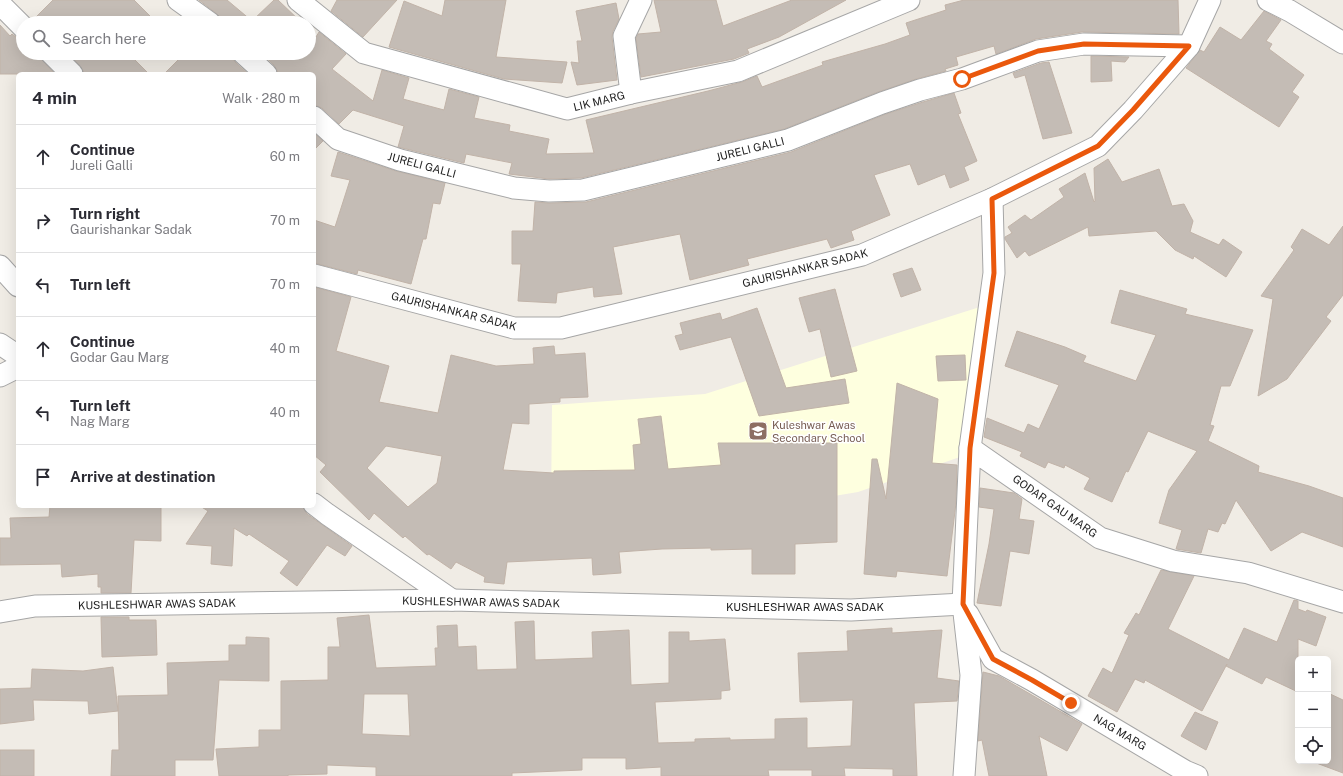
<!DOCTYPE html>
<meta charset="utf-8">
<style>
body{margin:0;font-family:"Public Sans",sans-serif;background:#f7f7f7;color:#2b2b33}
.controls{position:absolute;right:12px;bottom:12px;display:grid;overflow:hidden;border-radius:6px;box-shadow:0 4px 16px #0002}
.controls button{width:36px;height:36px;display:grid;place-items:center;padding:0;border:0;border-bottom:1px solid #e1e1e2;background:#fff;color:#2b2b33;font:20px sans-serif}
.stop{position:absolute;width:12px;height:12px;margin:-9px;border:3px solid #ea580c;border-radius:50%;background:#fff}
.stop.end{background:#ea580c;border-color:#fff;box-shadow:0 1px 4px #0008}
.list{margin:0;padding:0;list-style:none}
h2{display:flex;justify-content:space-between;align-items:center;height:52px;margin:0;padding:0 16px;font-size:17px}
h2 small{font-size:13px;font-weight:400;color:#7c7c81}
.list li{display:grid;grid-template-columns:26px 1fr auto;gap:12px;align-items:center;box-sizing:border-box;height:64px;padding:0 16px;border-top:1px solid #e1e1e2}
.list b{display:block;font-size:15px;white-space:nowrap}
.list p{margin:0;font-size:13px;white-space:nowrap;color:#7c7c81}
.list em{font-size:13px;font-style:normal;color:#7c7c81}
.icon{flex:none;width:22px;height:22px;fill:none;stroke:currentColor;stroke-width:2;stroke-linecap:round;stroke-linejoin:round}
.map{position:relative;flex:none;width:1343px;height:776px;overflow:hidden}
.search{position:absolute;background:#fff;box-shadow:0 4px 16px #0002;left:16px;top:16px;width:300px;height:44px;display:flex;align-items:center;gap:10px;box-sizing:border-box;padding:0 14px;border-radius:22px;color:#7c7c81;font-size:15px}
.panel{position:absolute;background:#fff;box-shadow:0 4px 16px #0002;left:16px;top:72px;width:300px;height:436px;border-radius:6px}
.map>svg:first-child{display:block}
</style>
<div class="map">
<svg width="1343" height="776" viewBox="0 0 1343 776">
<rect width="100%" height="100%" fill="#f0ece5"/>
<path fill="#feffdf" d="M983 306 960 457 858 492 816 499 551 506 552 405 705 394Z"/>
<g fill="#c4bcb5" stroke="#c1b3a8" fill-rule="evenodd">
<path d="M53 0H134L150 16 143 23H34L33 20Z"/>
<path d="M199 0H227L252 21 274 0H278L302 23H222L221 18 217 14Z"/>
<path d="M337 0H397L363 37 331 11Z"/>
<path d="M445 0H506L496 57 567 62 562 83 504 79 389 47 404 1 442 16Z"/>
<path d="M654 0H716L723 26 792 0H846L779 37 747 49 749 53 734 59 641 77 636 38 638 34 661 32Z"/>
<path d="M964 0H1178L1179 34 1082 32 1036 39 996 54 994 46 956 57 958 65 945 69 946 71 916 79 878 92 784 129 581 178 549 179 509 174 512 163 466 154 464 163 398 147 404 126 353 110 339 124 322 108 314 105V74H278L277 70 274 65 261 53H309V30L316 37 319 32 346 54 332 69 373 101 382 70 409 78 403 99 444 110 449 89 479 97 474 118 510 125 509 131 549 139 546 154 594 153 586 120 708 91 742 82 757 76 762 87 823 65 822 62 885 44 910 35 906 23 946 10 945 5Z"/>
<path d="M616 3 619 19 613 31 612 37 617 80 577 85 571 62 579 63 577 41H582L576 11Z"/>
<path d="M1264 11 1281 20 1266 41 1272 44 1269 49 1304 75 1292 92 1299 97 1279 127 1186 68 1200 50 1204 52 1220 27 1241 40Z"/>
<path d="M0 25 10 36 12 34 16 37 23 39V53H39L40 56 43 61 55 74H0Z"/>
<path d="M68 53H128L149 74H84L83 71 80 66Z"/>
<path d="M185 53H231L232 57 235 62 248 74H164Z"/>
<path d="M1091 56 1129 57 1125 62 1111 61 1112 81 1091 82Z"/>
<path d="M1049 62 1072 133 1043 139 1025 75 1015 78 1013 73 1041 63Z"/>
<path d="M954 93 961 113 958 114 977 161 964 167 969 180 950 188 945 174 918 185 910 164 874 175 890 215 851 231 854 240 831 248 827 239 747 259 749 265 690 280 680 234 613 247 622 294 594 297 593 287 557 293 556 303 518 301 521 264H512V231H533L535 202 549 203 586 202 791 152 886 114 923 102Z"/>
<path d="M314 133 323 141 314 150Z"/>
<path d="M338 152 396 171 445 183 440 204 433 203 426 239H423L411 284 358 270 357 274 314 263V220L335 227 350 180 331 176Z"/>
<path d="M1108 159 1122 182 1159 169 1172 206 1184 204 1193 221 1190 232 1219 245 1223 239 1242 252 1226 277 1194 256 1193 259 1175 250 1156 231 1089 236 1088 227 1029 256 1025 251 1017 258 1005 239V237L1012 233 1008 227 1025 215 1031 220 1064 197 1059 189 1085 173 1094 202 1095 201 1094 168Z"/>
<path d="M1343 226V295L1326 317 1331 321 1287 379 1258 396 1273 299 1261 296 1294 250 1291 247 1302 229 1329 245Z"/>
<path d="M912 268 921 290 901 297 893 274Z"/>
<path d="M314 287 351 297 336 351 389 366 379 402 438 413 451 355 496 366 534 364 533 348 554 346 555 355 585 353 588 397 560 398V402L529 404V424L512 423 503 470 554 473V471L635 470 633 445 641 444 638 419 661 416 668 469 721 465 718 443H837V542L795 544V574H752V549L711 550V548L662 549 619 552 621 573 593 575 592 558 507 562 504 584 484 582 485 577 456 562 451 569 429 554 427 555 405 536 403 538 374 513 369 520 320 472 326 465 314 455ZM386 446 442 456 437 483 408 507 367 468Z"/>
<path d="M835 289 857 371 831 377 820 329 809 332 799 298Z"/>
<path d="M1120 290 1187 309 1185 314 1253 330 1230 386H1221L1210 425 1214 426 1208 441 1259 466 1258 472 1309 486 1343 498V547L1302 532 1271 551 1236 500 1225 524 1222 523 1218 532 1208 529 1201 553 1176 549 1182 530 1159 523 1169 490 1197 451 1148 431 1128 472 1126 471 1112 502 1084 489 1090 478 1065 465 1064 468 1048 462 1045 468 1020 456 1022 452 984 437 987 418 1024 433 1028 424 1039 429 1059 385 1005 366 1017 331 1065 347 1086 356 1083 362 1136 381 1156 335 1111 323Z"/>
<path d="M757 308 786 388 845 379 849 403 759 416 731 337 680 350 675 336 683 334 680 323 720 313 722 320Z"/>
<path d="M965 355 966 380 938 381 936 356Z"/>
<path d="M897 383 938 399 932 463 957 465 956 503 947 576 897 571 896 577 864 574 872 459H877L886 499Z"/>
<path d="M980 488 1014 493 1022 499 1019 519 1034 521 1029 554 1010 551 1001 606 977 603 989 544 994 509 979 507Z"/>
<path d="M50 506H161V541L134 540 131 593H101V587H98V574L62 577 61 564 0 565V538H11L10 518 49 517Z"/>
<path d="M200 506H302L307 514 352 546 345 556 327 545 297 586 280 573 289 561 249 534 247 536 234 528 232 566 211 564 212 546 186 544 208 511Z"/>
<path d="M1161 570 1194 576 1168 629 1229 660 1244 628 1277 642 1294 600 1298 601V609L1306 612 1307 610 1326 617 1316 646 1298 639V692L1266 677 1262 684 1226 666 1227 664 1202 711 1145 680 1144 683 1135 679 1117 712 1088 696 1103 668 1112 673 1129 635 1124 633 1136 613 1139 615Z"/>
<path d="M369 615 376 668 436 666 435 648H438L437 626 457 625 458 647 476 646 477 670 517 669 515 622 534 621 535 660 593 658 592 632 629 630 631 685 669 683V632H689V641L725 639 730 690 721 691V699L655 702 658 743 695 742V739L730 738V740L775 739V719L807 718V748L851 746 853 700 800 702 798 653 848 651 847 631 892 628V633L942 630 937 678 959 681 957 701 914 703 917 776H893V769L844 768 845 776H812V770H768L769 776H661V767L626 769V758H582V770L512 773V776H376V767L327 765V774L288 775V776H219L216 749 259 747V730H281V681L328 680V647H340L337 618ZM364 694H408L410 736 362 734Z"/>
<path d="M101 617H129V620H156L157 655 102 657Z"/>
<path d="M246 637 269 638V681L219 680 213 760H175V776H111L112 750H119L118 696 168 695 167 663 229 661V645H246Z"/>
<path d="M113 667 118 711 89 714 88 701 33 700 34 720 0 724V689L31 688 32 669 83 671Z"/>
<path d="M983 672 999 676 1082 724 1067 751 1039 736 1047 776H989L982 740 978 741Z"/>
<path d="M1328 693 1343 700V773L1311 761H1328Z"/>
<path d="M1195 712 1218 722 1206 750 1181 736Z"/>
<rect x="0" y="750" width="34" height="26"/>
</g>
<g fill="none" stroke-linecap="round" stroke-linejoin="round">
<defs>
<g id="minor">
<path d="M178 0 210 23"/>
<path d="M298 0 364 53 567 109 631 93 738 71 909 0"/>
<path d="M1268 0 1290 11 1343 43"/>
<path d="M0 4 23 27"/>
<path d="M51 53 72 74"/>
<path d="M243 53 266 74"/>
<path d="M631 93 624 36 641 0"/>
<path d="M314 117 338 139 400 160 514 188 549 191 583 190 788 140 882 103 920 90 962 79 1038 51 1084 44 1189 46"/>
<path d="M0 266 18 286"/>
<path d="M314 275 514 328H561L862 255 992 199 1098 146 1133 110 1189 46 1210 0"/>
<path d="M0 344 18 356"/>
<path d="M0 376 18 367"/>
<path d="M970 448 994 273 992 199"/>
<path d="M314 504 327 514 452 600"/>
<path d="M0 612 35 606 452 600 851 610 963 604"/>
<path d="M968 614 993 659 1032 680 1185 771 1197 776"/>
<path d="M964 776 971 675 963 604 970 448 1100 538 1173 561 1248 573 1343 602"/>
</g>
</defs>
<use href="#minor" stroke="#a6a6a6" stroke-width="23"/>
<use href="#minor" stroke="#fff" stroke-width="21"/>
</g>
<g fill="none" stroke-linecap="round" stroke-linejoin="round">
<path stroke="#ea580c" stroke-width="5" d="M962 79 1038 51 1084 44 1189 46 1133 110 1098 146 992 199 994 273 970 448 963 604 993 659 1032 680 1071 703"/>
</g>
<defs>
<symbol id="school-square" viewBox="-11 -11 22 22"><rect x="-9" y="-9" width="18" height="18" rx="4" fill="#8d6e63" stroke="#fff"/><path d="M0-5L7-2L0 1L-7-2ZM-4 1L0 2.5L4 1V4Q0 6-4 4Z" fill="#fff"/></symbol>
</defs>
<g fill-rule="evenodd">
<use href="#school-square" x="747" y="420" width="22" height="22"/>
</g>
<g text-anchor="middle" stroke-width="3" stroke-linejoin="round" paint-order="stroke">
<g font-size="11" fill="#1f1f1f" stroke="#fff">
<text transform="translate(599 101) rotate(-14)" y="4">LIK MARG</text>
<text transform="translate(750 149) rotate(-14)" y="4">JURELI GALLI</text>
<text transform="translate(422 165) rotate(15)" y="4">JURELI GALLI</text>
<text transform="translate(805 268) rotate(-14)" y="4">GAURISHANKAR SADAK</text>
<text transform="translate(454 311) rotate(14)" y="4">GAURISHANKAR SADAK</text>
<text transform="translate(1055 506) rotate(35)" y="4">GODAR GAU MARG</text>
<text transform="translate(481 602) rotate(1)" y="4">KUSHLESHWAR AWAS SADAK</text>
<text transform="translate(157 604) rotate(-1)" y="4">KUSHLESHWAR AWAS SADAK</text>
<text x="805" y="611">KUSHLESHWAR AWAS SADAK</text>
<text transform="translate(1120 732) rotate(31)" y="4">NAG MARG</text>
</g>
<g font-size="11" fill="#785e54" stroke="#fff" text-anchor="start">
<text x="772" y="429">Kuleshwar Awas<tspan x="772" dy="13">Secondary School</tspan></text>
</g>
</g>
</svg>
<div class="controls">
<button>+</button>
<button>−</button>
<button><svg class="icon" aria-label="locate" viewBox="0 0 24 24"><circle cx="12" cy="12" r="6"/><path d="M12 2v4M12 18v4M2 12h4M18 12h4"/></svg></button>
</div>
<div class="stop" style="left:962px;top:79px"></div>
<div class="stop end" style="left:1071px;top:703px"></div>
<div class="search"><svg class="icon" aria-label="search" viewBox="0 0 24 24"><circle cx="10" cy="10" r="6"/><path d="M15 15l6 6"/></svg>Search here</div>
<section class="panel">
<h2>4 min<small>Walk · 280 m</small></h2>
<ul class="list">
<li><svg class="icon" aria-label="ahead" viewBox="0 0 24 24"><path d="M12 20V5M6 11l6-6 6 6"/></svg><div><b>Continue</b><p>Jureli Galli</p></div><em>60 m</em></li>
<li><svg class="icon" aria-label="right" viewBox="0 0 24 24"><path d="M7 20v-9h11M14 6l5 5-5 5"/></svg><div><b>Turn right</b><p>Gaurishankar Sadak</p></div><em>70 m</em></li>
<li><svg class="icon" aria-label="left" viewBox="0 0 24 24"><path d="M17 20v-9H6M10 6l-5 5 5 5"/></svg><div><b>Turn left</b></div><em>70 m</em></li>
<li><svg class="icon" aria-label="ahead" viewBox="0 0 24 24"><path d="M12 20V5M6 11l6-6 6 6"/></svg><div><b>Continue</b><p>Godar Gau Marg</p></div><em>40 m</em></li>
<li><svg class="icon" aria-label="left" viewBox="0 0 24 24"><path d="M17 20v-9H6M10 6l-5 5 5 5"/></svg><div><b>Turn left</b><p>Nag Marg</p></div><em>40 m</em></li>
<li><svg class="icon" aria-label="arrive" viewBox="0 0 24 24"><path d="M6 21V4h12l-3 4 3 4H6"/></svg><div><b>Arrive at destination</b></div></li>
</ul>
</section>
</div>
